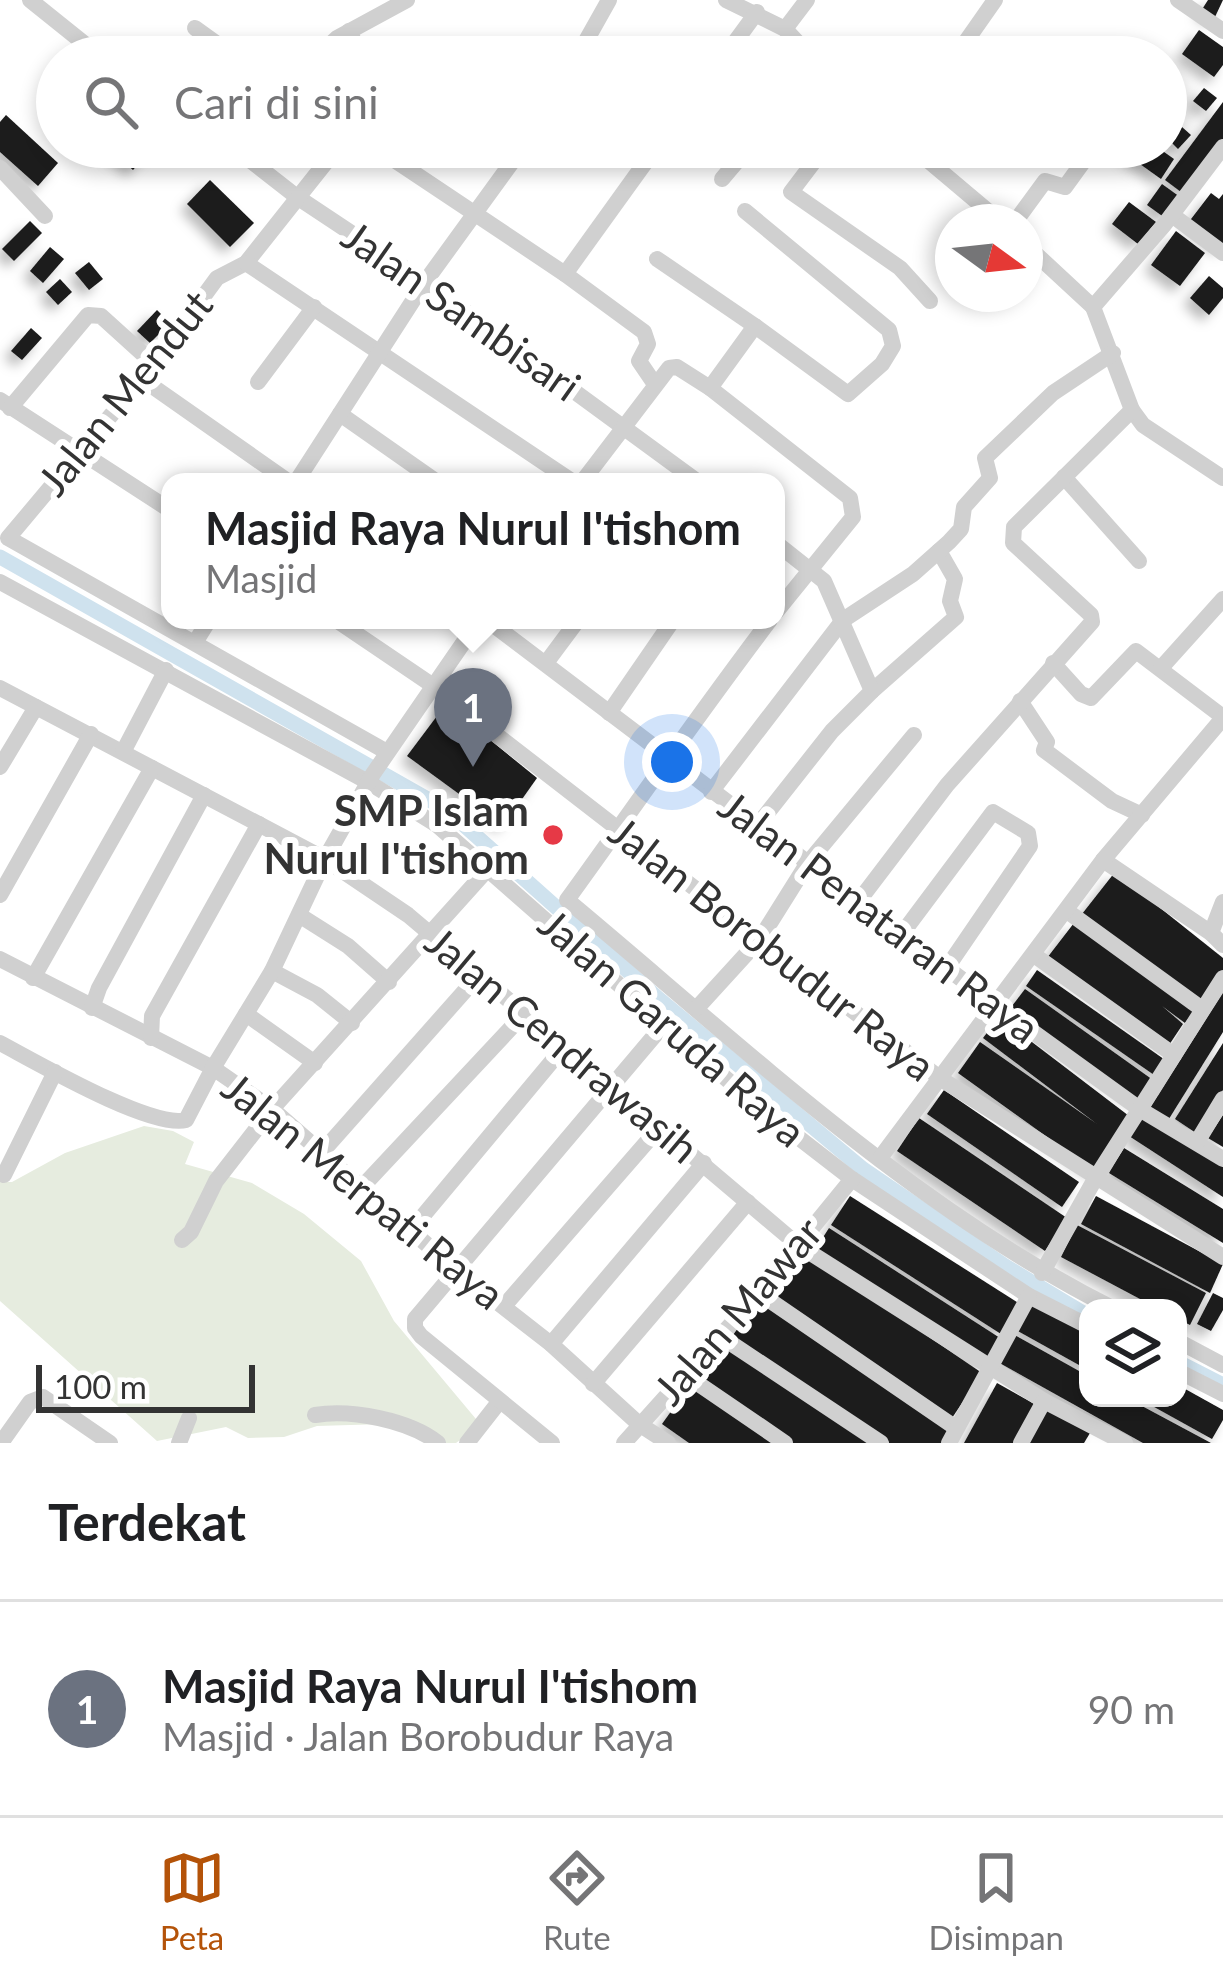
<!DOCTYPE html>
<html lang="id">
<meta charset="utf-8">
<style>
body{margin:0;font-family:Lato,sans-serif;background:#f2f2f2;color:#202124}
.controls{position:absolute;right:36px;bottom:36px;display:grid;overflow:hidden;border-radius:24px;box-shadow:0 6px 18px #0003}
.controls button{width:108px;height:108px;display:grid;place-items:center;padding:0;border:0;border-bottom:3px solid #e0e0e0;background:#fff;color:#202124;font:60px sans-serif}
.compass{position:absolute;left:935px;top:204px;width:108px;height:108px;border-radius:50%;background:#fff;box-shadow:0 6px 18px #0003;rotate:105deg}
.scale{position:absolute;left:36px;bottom:30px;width:219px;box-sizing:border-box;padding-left:12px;border:6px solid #333;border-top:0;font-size:33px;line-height:42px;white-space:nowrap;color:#333;-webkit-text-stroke:9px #fff;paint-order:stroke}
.you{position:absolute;left:672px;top:762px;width:42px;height:42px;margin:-30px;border:9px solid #fff;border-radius:50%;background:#1a73e8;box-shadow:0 0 0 18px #1a73e833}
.badge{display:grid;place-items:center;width:78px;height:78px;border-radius:50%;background:#b45309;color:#fff;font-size:39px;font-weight:700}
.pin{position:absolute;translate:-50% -99px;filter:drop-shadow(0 3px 6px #0008)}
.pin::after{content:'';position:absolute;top:63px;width:42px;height:36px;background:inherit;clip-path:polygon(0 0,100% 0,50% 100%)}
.popup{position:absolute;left:161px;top:473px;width:624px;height:156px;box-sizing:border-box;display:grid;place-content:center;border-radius:24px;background:#fff;filter:drop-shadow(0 3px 9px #0005);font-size:39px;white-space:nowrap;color:#757577}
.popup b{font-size:45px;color:#202124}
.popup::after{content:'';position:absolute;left:50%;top:100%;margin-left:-24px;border:24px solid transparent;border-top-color:#fff}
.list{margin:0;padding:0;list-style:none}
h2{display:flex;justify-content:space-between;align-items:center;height:156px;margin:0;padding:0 48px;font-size:51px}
h2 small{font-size:39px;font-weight:400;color:#757577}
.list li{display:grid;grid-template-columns:78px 1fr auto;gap:36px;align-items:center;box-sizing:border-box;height:216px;padding:0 48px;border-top:3px solid #e0e0e0}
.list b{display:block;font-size:45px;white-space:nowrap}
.list p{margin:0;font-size:39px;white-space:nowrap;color:#757577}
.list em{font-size:39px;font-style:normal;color:#757577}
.icon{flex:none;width:66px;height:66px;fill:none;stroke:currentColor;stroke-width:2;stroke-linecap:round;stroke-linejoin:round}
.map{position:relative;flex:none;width:1223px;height:1443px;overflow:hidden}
.search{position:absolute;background:#fff;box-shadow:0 6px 18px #0003;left:36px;right:36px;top:36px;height:132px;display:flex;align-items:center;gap:30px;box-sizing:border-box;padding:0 42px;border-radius:66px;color:#757577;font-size:45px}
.sheet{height:372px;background:#fff}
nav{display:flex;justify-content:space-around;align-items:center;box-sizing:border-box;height:168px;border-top:3px solid #e0e0e0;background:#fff;font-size:33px;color:#757577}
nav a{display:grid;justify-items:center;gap:6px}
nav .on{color:#b45309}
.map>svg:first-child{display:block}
</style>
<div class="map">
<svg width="1223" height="1443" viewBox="0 0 1223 1443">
<defs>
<filter id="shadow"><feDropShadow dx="-7" dy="7" stdDeviation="6" flood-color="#0004"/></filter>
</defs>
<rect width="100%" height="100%" fill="#fff"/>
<path fill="#e6ecdf" d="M144 1126 173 1131 194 1142 185 1164 252 1183 304 1214 361 1261 394 1321 481 1425 456 1443H444L384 1424 317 1426 284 1437 248 1438 226 1427 157 1441 0 1301V1182H12L65 1153Z"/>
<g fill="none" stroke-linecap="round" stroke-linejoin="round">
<g stroke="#cfe2ee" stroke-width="15">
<path d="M0 557 447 810 659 999 863 1169 1005 1266 1088 1316"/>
<path d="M1178 1362 1223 1385"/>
</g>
</g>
<g fill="#1a1a1a" filter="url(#shadow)">
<path d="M1208 0H1223L1214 19 1201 11Z"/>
<path d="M1199 30 1223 47V65L1214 77 1182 54Z"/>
<path d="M1204 88 1217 98 1206 111 1193 101Z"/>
<path d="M1223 102V144L1185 195 1165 180Z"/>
<path d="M6 115 58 163 38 186 0 152V122Z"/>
<path d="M1182 127 1191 135 1178 149 1170 141Z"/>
<path d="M107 147H153L133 170Z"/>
<path d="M1132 147H1157L1174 159 1161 179 1126 154Z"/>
<path d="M210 180 254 223 230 247 187 204Z"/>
<path d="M1162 184 1180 197 1165 218 1147 205Z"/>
<path d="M1211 193 1219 199 1223 194V250L1188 223Z"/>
<path d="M1129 202 1156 222 1138 244 1112 224Z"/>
<path d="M30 221 42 233 14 261 2 249Z"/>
<path d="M1176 231 1205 253 1180 286 1151 265Z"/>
<path d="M50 247 64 259 43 283 30 271Z"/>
<path d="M89 262 103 279 89 290 75 273Z"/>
<path d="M1209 276 1223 288V298L1209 315 1190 298Z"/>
<path d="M60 279 72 292 58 305 46 292Z"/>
<path d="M157 310 170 323 150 343 137 331Z"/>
<path d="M31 328 42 338 22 360 11 351Z"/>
<path d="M446 704 537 778 503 826 407 756Z"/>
<path d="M1115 872 1223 958V972L1197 1005 1082 914Z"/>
<path d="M1074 923 1196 1008 1185 1023 1162 1006 1183 1024 1169 1045 1047 958Z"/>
<path d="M1037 970 1168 1062 1157 1077 1026 986Z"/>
<path d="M1025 989 1153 1080 1138 1101 1009 1010Z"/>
<path d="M1223 992V1032L1167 1122 1149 1110Z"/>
<path d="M999 1017 1133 1119 1096 1172 958 1073 980 1042 1097 1124 983 1038Z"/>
<path d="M1223 1043V1090L1196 1133 1175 1119Z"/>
<path d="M944 1090 1079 1182 1062 1207 927 1114Z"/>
<path d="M1143 1114 1223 1167V1197L1129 1136Z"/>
<path d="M1223 1115V1147L1208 1138Z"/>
<path d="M919 1118 1067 1218 1045 1251 897 1151Z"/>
<path d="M1124 1148 1223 1209V1243L1109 1173Z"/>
<path d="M850 1196 1020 1304 1001 1334 831 1225Z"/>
<path d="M1096 1196 1223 1264 1210 1293 1081 1224Z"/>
<path d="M1077 1225 1206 1293 1190 1325 1178 1319V1308H1157L1061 1257Z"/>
<path d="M829 1228 1000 1338 984 1364 813 1253Z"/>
<path d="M799 1249 982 1373 952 1418 769 1293Z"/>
<path d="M1213 1293 1223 1298V1310L1211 1331 1197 1324Z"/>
<path d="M759 1297 953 1430 944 1443H885L731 1338Z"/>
<path d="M1031 1303 1088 1335V1370L1016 1330Z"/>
<path d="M1011 1333 1088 1376V1398H1127L1211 1443H1143L996 1361Z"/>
<path d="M722 1342 876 1443H787L696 1382Z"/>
<path d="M997 1383 1038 1406 1018 1443H964Z"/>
<path d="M690 1385 773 1443H689L662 1424Z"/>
<path d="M1178 1385 1223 1410V1420L1212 1439 1138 1398H1178Z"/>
<path d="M1047 1410 1090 1433 1084 1443H1029Z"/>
</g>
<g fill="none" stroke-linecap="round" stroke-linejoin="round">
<g stroke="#d0d0d0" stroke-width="16">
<path d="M30 0 101 57"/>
<path d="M726 0 785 29 811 57"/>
<path d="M1178 0 1223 31"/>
<path d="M195 28 220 46 219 57"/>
<path d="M785 29 807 0"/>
<path d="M349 31 362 57"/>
<path d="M317 57 337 38 407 0"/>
<path d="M577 57 609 0"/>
<path d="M724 57 757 12"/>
<path d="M955 57 995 0"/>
<path d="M233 147 297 197 425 282 698 482"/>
<path d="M338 147 246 263 217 278 154 364 8 538 387 752"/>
<path d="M375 147 565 274 644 332 648 344 639 361 654 383"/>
<path d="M815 147 813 163 791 192 900 268 930 301"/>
<path d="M912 147 1001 222"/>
<path d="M0 168 45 216"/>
<path d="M722 179 749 147"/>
<path d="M1172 215 1223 253"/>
<path d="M1015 222 1045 181 1065 187 1094 147"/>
<path d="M1025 244 1093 307 1132 410 1143 425 1223 478"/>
<path d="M657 259 755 326"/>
<path d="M246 263 573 482"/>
<path d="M565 274 655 149"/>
<path d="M1093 307 1164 225 1223 147"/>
<path d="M142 379 289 482"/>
<path d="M258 382 314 307"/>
<path d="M710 388 850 498 853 517 776 612"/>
<path d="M0 400 170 510"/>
<path d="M10 408 88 315 101 316 154 364"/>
<path d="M340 414 437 482"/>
<path d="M1064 477 1139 561"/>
<path d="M296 482 425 282 523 147"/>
<path d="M582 482 669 368 677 367 710 388 755 326 848 394 882 364 893 346 889 330 745 211"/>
<path d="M0 582 368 782 437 825 755 1104 852 1179 1029 1296 1088 1326"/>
<path d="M336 620 432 685 941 1079 1223 1257"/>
<path d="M487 620 993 1003 1141 1110 1223 1159"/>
<path d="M770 620C700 712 635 806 567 900 740 1044 910 1206 1112 1308"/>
<path d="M196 641 209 620"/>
<path d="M546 663 578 620"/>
<path d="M1053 663 1081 694 1091 698 1136 651 1223 717"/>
<path d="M1161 668 1223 599"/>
<path d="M0 688 325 859 408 915 798 1245 1044 1401 1125 1443"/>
<path d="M872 691 956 617 950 601 955 579 939 551"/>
<path d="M1020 701 1047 742 1044 750 1112 801 1142 815"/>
<path d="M609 713 673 620"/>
<path d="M123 752 166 670"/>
<path d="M0 767 36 707"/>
<path d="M711 792 843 620 913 574 949 542 961 529 964 507 990 478 985 458 1053 393 1113 353"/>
<path d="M757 826 832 731 872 691 824 581 776 543"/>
<path d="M1103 860 1211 933"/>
<path d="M0 895 91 734"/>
<path d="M858 902 947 785 1092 622 1091 615 1013 543 1014 527 1132 410"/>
<path d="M1223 902 1211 933 1223 945"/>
<path d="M1067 911 1202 1009"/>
<path d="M299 915 348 946 389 982"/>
<path d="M901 935 993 812 1028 833 1030 846 946 969"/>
<path d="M1034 955 1174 1055"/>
<path d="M0 959 213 1068 272 1109 456 1270 551 1344 639 1424 668 1443"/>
<path d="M272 971 317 995 352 1023"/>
<path d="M33 978 152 768"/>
<path d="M92 1008 99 988 204 795"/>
<path d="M697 1008 760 939 807 864 914 735"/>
<path d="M246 1014 315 1063"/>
<path d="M151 1038 152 1016 259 824"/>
<path d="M0 1043C36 1062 151 1129 186 1120L213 1068 272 971 325 859 373 774 479 620"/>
<path d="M1197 1142 1223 1099"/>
<path d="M322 1152 478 976"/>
<path d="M880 1158 1103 860 1223 718"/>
<path d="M4 1175 55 1072"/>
<path d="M363 1186 524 1014"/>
<path d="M412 1229 563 1048"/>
<path d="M182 1240 191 1232 216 1181 272 1109 487 870"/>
<path d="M1042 1273 1095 1179 1223 978"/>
<path d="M759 1293 956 1428"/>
<path d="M504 1306 659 1128"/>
<path d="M720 1336 881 1443"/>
<path d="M1178 1341 1223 1365"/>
<path d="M551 1344 704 1163"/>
<path d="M1178 1371 1223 1394"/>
<path d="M684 1374 785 1443"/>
<path d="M593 1384 748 1202"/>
<path d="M315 1415C351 1409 409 1420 438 1443"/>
<path d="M1 1443 30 1402 43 1397 110 1443"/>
<path d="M179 1443 189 1418"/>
<path d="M467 1443 499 1402"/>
<path d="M552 1443 421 1336 415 1328V1319L666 1022"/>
<path d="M624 1443 759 1293 852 1179"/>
<path d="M949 1443 1029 1296"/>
<path d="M1021 1443 1044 1401"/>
</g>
</g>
<circle fill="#e63946" stroke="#fff" stroke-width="4.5" cx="553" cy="835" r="12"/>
<g text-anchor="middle" stroke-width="12" stroke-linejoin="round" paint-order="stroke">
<g font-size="42" fill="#333" stroke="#fff">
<text transform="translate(461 311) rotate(35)" y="15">Jalan Sambisari</text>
<text transform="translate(125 393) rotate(-51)" y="15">Jalan Mendut</text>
<text transform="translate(879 917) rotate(37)" y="15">Jalan Penataran Raya</text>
<text transform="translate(772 949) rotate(38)" y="15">Jalan Borobudur Raya</text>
<text transform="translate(672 1028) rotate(41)" y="15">Jalan Garuda Raya</text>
<text transform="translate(562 1045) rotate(40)" y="15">Jalan Cendrawasih</text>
<text transform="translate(363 1191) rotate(39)" y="15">Jalan Merpati Raya</text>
<text transform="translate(738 1311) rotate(-49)" y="15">Jalan Mawar</text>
</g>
<g font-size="42" font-weight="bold" fill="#333" stroke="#fff" text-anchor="end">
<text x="529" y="826">SMP Islam<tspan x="529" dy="48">Nurul I'tishom</tspan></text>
</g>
</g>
</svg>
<div class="controls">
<button><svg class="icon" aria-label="layers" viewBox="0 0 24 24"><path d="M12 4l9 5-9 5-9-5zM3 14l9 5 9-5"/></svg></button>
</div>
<svg class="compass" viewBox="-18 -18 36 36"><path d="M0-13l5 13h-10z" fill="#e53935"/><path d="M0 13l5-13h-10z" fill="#757577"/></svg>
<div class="scale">100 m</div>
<div class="you"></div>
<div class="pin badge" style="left:473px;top:767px;background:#6b7280">1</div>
<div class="popup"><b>Masjid Raya Nurul I'tishom</b>Masjid</div>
<div class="search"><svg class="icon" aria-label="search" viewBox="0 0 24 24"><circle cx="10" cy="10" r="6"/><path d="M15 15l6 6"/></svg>Cari di sini</div>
</div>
<section class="sheet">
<h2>Terdekat<small></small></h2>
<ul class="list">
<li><span class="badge" style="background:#6b7280">1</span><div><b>Masjid Raya Nurul I'tishom</b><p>Masjid · Jalan Borobudur Raya</p></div><em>90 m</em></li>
</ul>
</section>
<nav>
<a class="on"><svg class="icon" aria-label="map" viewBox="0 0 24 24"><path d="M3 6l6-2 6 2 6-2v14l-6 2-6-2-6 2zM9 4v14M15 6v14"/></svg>Peta</a>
<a><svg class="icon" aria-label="directions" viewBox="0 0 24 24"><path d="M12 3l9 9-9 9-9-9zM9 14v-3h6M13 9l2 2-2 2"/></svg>Rute</a>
<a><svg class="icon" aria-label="saved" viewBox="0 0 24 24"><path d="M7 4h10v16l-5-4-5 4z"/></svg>Disimpan</a>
</nav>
